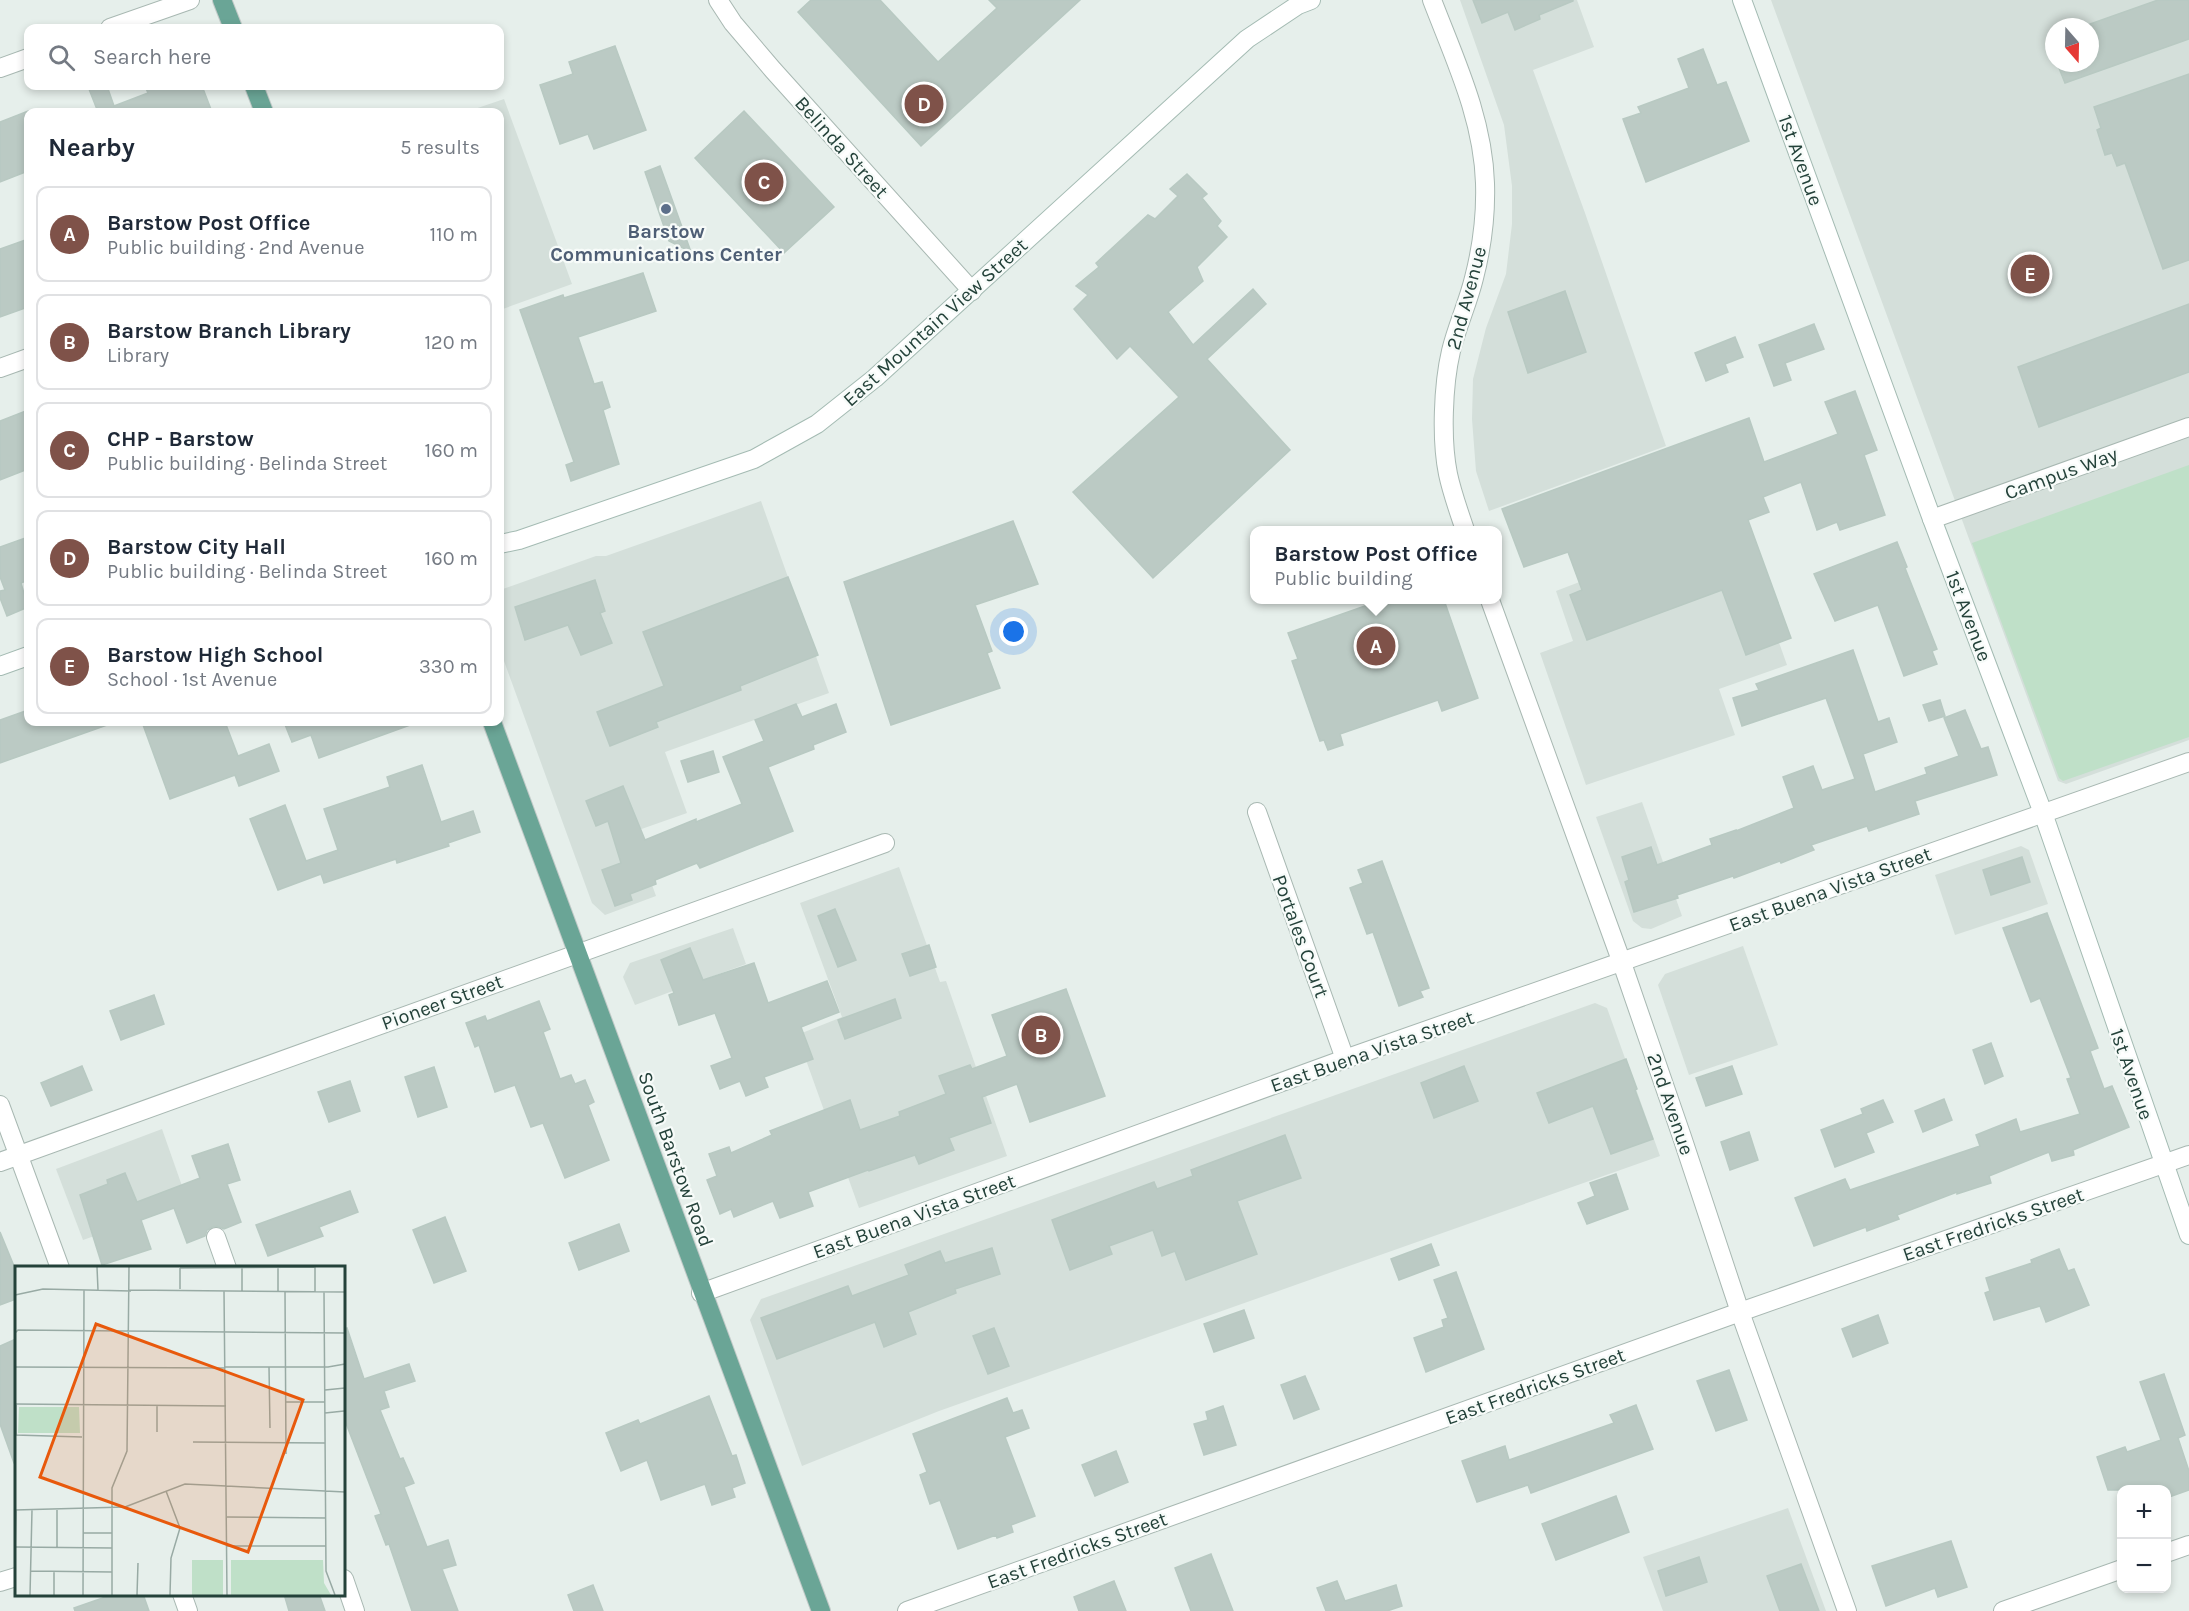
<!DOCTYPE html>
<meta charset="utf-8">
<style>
body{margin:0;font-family:Karla,sans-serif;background:#f2f2f3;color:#1f2937}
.controls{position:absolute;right:18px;bottom:18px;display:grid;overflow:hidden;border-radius:12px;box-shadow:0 3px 9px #0003}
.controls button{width:54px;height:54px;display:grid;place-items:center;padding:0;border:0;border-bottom:2px solid #e0e1e3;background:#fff;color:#1f2937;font:30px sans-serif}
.compass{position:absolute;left:2045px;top:18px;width:54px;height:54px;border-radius:50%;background:#fff;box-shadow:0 3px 9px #0003;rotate:160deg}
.you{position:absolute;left:1014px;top:632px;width:21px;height:21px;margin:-15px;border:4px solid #fff;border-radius:50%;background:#1a73e8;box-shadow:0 0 0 9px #1a73e833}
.badge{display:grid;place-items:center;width:39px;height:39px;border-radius:50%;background:#7f5249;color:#fff;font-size:20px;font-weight:700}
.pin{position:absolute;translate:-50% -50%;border:3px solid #fff;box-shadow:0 2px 6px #0006}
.popup{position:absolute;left:1250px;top:526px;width:252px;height:78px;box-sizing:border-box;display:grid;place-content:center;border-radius:12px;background:#fff;filter:drop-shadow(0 2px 4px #0005);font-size:20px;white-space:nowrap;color:#747a83}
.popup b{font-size:22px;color:#1f2937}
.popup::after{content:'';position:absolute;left:50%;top:100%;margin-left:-12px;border:12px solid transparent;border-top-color:#fff}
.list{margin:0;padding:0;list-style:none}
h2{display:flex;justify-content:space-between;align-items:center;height:78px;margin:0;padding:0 24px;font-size:26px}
h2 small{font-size:20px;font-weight:400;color:#747a83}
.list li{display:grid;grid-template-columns:39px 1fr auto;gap:18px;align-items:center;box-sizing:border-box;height:96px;margin:0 12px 12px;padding:0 12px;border:2px solid #e0e1e3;border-radius:12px}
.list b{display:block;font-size:22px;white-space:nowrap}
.list p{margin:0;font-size:20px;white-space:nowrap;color:#747a83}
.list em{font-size:20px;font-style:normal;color:#747a83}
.icon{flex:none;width:33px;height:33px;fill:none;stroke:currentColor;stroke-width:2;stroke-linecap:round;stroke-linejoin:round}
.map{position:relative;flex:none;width:2189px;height:1611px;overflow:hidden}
.search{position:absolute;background:#fff;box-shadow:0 3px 9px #0003;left:24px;top:24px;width:480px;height:66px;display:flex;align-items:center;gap:15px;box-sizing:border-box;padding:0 21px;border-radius:12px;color:#747a83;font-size:22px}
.panel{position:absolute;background:#fff;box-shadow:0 3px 9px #0003;left:24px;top:108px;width:480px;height:618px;border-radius:12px}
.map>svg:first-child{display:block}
</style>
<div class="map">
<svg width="2189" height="1611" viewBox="0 0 2189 1611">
<rect width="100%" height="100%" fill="#e6efeb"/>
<g fill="#d4dfda" fill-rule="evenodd">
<path d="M1460 0H1577L1594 47 1533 70 1585 213 1666 446 1489 511 1476 471 1472 419 1473 379 1486 328 1506 274 1512 224V186L1504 125Z"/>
<path d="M1771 0H2189V740L2066 784 2058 781ZM2054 27H2090V63H2054Z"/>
<path d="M504 99 572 284 500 310V112H466Z"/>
<path d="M761 501 829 693 665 752 687 813 633 832 656 896 605 915 592 903 500 650V590L596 556H606Z"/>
<path d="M1736 522 1787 665 1719 689 1735 735 1586 785 1540 653 1573 641 1556 591Z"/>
<path d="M1642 802 1682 916 1651 929 1642 928 1633 921 1596 817Z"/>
<path d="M2021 846 2029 850 2048 904 1955 935 1935 875Z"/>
<path d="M899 867 940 982 946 981 1007 1156 859 1208 797 1035 842 1017 800 903Z"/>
<path d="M733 928 746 964 635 1005 623 977 630 963Z"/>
<path d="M1743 946 1778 1045 1689 1075 1658 985 1665 974Z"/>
<path d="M1595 1003 1607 1008 1660 1156 939 1411 802 1466 750 1320 761 1299Z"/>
<path d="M162 1129 188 1203 83 1240 56 1169Z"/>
<path d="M1788 1508 1826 1611H1663L1643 1557Z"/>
</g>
<path fill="#bfe0c8" d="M2189 465V737L2063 781 2059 778 1972 543Z"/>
<g fill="#bbcac4" stroke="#b8c9c2" stroke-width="1.5">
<path d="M811 0H880L938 62 997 8 989 0H1080L921 146 798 12Z"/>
<path d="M1473 0H1573V1L1539 15 1540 19 1515 30 1508 12 1482 23Z"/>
<path d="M2158 0H2189V39L2065 83 2057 63H2090V24Z"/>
<path d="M615 46 646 130 594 149 588 134 560 144 540 85 573 74 569 62Z"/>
<path d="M1703 49 1717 85 1726 82 1749 141 1646 182 1623 119 1641 113 1638 107 1689 88 1678 59Z"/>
<path d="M2189 74V260L2163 269 2125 163 2117 166 2112 153 2105 155 2097 130 2101 128 2094 107Z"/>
<path d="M98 86H107L114 106 148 93 145 86H202L212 112H98L89 89Z"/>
<path d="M28 111V171L0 182V122Z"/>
<path d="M744 111 834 207 784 253 695 158Z"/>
<path d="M660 166 691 252 669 241 645 172Z"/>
<path d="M1187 174 1207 194 1202 198 1221 221 1217 226 1227 237 1197 267 1203 281 1168 312 1193 345 1253 289 1266 304 1207 359 1290 450 1153 578 1073 492 1179 397 1130 346 1117 359 1074 309 1088 295 1076 286 1099 267 1096 263 1148 215 1155 219 1178 196 1170 189Z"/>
<path d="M28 239V307L0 317V249Z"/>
<path d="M643 273 656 311 578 337 594 384 602 382 610 407 603 410 619 464 571 481 566 465 574 462 520 310 563 295 564 298Z"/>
<path d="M1565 291 1586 352 1528 373 1508 312Z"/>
<path d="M2189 304V372L2039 427 2018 367Z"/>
<path d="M1814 324 1824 349 1785 363 1791 380 1774 386 1759 345Z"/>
<path d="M1735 337 1743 357 1725 364 1728 372 1706 381 1695 353Z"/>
<path d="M1855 391 1877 450 1864 455 1885 515 1840 530 1837 522 1817 530 1801 482 1763 497 1769 512 1748 520 1791 638 1746 655 1722 590 1587 640 1570 595 1582 590 1568 552 1524 567 1502 509 1749 418 1764 462 1838 434 1825 402Z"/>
<path d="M28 410V469L0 480V421Z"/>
<path d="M1013 521 1038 584 975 605 992 651 987 653 1000 688 891 725 844 582Z"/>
<path d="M28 537V580L21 583 28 607 7 616 0 598V591L5 590 0 577V547Z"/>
<path d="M1897 542 1907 567 1905 568 1937 649 1932 651 1937 664 1904 676 1878 605 1835 621 1814 574Z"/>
<path d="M788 577 818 655 740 686 741 690 656 722 658 727 610 746 597 712 664 686 643 632Z"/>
<path d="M595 580 605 611 600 613 612 643 581 655 568 625 525 640 515 607Z"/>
<path d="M1382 600H1444L1478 698 1442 711 1438 700 1340 734 1343 745 1328 750 1324 740 1320 741 1292 661 1298 659 1288 633Z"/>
<path d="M1853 650 1878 722 1889 718 1897 742 1863 754 1875 792 1927 774 1925 768 1959 756 1944 718 1965 710 1981 749 1988 747 1997 775 1915 801 1919 814 1869 831 1867 826 1811 845 1814 850 1781 863 1780 861 1734 878 1733 876 1677 895 1678 898 1634 912 1625 882 1629 880 1622 857 1651 847 1657 865 1712 845 1710 839 1736 830V831L1794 808 1783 777 1813 766 1822 790 1855 779 1826 698 1742 726 1733 698 1759 690 1756 684Z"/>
<path d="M1940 700 1945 716 1929 721 1923 705Z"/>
<path d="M796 704 802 717 836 704 846 732 813 745 814 749 768 767 793 831 700 868 697 863 655 880 656 884 630 894 632 900 615 906 602 870 621 863 608 821 596 826 586 801 623 786 645 840 696 819V822L742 804 723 757 764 741 755 720Z"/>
<path d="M28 710V722H110V724L0 763V720Z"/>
<path d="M142 722H225L238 756 269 744 279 771 239 786 235 775 170 799Z"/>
<path d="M284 722H413V724L319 758 311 735 292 742Z"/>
<path d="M713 751 719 772 688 782 681 761Z"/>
<path d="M422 765 441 822 473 811 480 832 448 843 449 846 397 863 396 859 324 883 321 874 278 890 250 819 285 805 306 861 338 850 324 809 390 787 387 777Z"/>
<path d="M2022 857 2030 882 1991 895 1983 870Z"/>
<path d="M1382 861 1429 988 1420 991 1423 997 1399 1006 1373 932 1367 934 1350 888 1363 883 1358 870Z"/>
<path d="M835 909 856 960 838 967 818 916Z"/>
<path d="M2047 913 2098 1048 2090 1051 2104 1089 2112 1086 2129 1127 2073 1150 2074 1155 2052 1161 2049 1152 1989 1176 1991 1183 1957 1194V1192L1897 1215 1899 1219 1867 1231 1866 1227 1814 1246 1795 1198 1845 1179 1850 1190 1980 1146 1976 1135 2016 1119 2020 1132 2080 1114 2067 1079 2071 1078 2040 998 2031 1002 2003 928Z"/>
<path d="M929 945 936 967 910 976 902 954Z"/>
<path d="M690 948 703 980 754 963 768 1003 827 981 839 1012 801 1027 813 1059 764 1077 768 1087 746 1096 740 1081 720 1089 711 1066 732 1058 715 1013 679 1025 669 995 674 993 661 960Z"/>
<path d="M1066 989 1105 1096 1030 1122 1017 1084 982 1097 991 1123 949 1138 954 1150 919 1164 915 1155 869 1171 868 1170 808 1192 813 1206 780 1218 773 1201 734 1217 731 1209 720 1214 707 1180 717 1176 709 1154 729 1147 731 1153 772 1135 770 1131 850 1100 860 1130 900 1116 899 1112 946 1094 939 1076 970 1065 972 1069 1007 1056 992 1015Z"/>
<path d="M154 995 164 1024 121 1040 110 1011Z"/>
<path d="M895 999 901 1018 845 1039 838 1020Z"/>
<path d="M539 1001 550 1029 543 1032 560 1079 571 1075 575 1084 585 1080 594 1102 588 1105 609 1160 565 1178 543 1123 531 1127 515 1085 495 1092 479 1045 475 1047 466 1023 485 1016 487 1021Z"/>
<path d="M1991 1043 2003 1076 1985 1084 1973 1050Z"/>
<path d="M1626 1059 1637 1089 1635 1090 1653 1139 1611 1154 1593 1106 1549 1123 1537 1093Z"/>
<path d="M82 1066 92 1090 51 1106 41 1083Z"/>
<path d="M1464 1066 1478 1101 1434 1118 1421 1083Z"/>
<path d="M1732 1066 1742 1094 1706 1106 1696 1078Z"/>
<path d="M434 1067 447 1107 418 1117 405 1077Z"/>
<path d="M350 1081 360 1111 329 1122 318 1092Z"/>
<path d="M1944 1099 1952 1120 1923 1132 1915 1111Z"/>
<path d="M1883 1100 1893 1122 1866 1133 1874 1152 1835 1167 1821 1130 1863 1114 1861 1109Z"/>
<path d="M1749 1132 1758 1160 1730 1170 1721 1142Z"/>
<path d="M1285 1135 1301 1178 1237 1201 1257 1254 1186 1280 1175 1251 1162 1256 1153 1230 1109 1246 1112 1254 1070 1270 1052 1220 1154 1182 1157 1189 1193 1176 1191 1170Z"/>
<path d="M228 1144 240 1180 227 1184 241 1222 224 1229 217 1226 212 1227 207 1230 205 1236 187 1243 174 1208 141 1220 151 1249 102 1265 80 1195 108 1184 107 1180 125 1173 137 1202 200 1178 192 1156Z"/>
<path d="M1616 1174 1628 1209 1587 1224 1578 1203 1595 1196 1590 1183Z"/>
<path d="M350 1191 358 1212 319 1227 323 1236 268 1256 256 1225Z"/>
<path d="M445 1217 466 1271 434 1283 413 1230Z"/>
<path d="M619 1224 629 1251 579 1270 569 1243Z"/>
<path d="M0 1232 16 1271V1299L0 1305Z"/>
<path d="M1431 1244 1439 1265 1399 1280 1391 1259Z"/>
<path d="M992 1248 1000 1274 955 1289 956 1293 908 1312 916 1334 884 1347 875 1322 777 1359 761 1318 848 1286 852 1296 909 1275 905 1265 940 1251 945 1263Z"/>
<path d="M2059 1249 2068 1271 2074 1269 2089 1305 2046 1322 2040 1306 1994 1320 1985 1293 1990 1291 1986 1278 2032 1263 2031 1260Z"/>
<path d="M1456 1272 1484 1349 1426 1372 1414 1338 1444 1327 1442 1320 1448 1318 1434 1280Z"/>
<path d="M1244 1310 1254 1338 1214 1352 1204 1324Z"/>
<path d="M1878 1315 1888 1343 1853 1357 1842 1329Z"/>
<path d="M347 1328 364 1379 409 1364 415 1381 384 1391 389 1407 380 1410 400 1459 403 1458 414 1483 404 1487 427 1547 448 1540 456 1565 442 1569 458 1611H412L389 1544 386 1545 375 1516 381 1514 344 1418V1329Z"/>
<path d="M994 1328 1009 1366 988 1374 973 1336Z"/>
<path d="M16 1339V1463H14L0 1424V1346Z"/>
<path d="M1729 1370 1747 1420 1716 1431 1697 1381Z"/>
<path d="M2164 1374 2185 1435 2178 1438 2189 1471V1490L2169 1497 2166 1490H2108L2097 1457 2125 1447 2127 1452 2161 1440 2140 1382Z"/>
<path d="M1305 1376 1319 1409 1294 1419 1281 1385Z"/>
<path d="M709 1396 732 1456 736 1455 745 1483 732 1488 735 1497 712 1505 705 1484 661 1500 647 1460 621 1471 606 1433 638 1420 640 1424Z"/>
<path d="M1007 1398 1013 1413 1022 1410 1029 1428 1005 1437 1035 1516 1011 1525 1013 1532 997 1538 996 1535 958 1549 940 1500 930 1504 920 1475 927 1472 913 1434Z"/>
<path d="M1636 1405 1653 1449 1531 1493 1528 1485 1477 1502 1462 1461 1505 1446 1509 1460 1614 1423 1610 1415Z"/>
<path d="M1223 1406 1236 1445 1204 1455 1194 1424 1208 1420 1206 1412Z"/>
<path d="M1116 1451 1128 1482 1095 1496 1082 1465Z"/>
<path d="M1616 1496 1629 1532 1556 1560 1542 1524Z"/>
<path d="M1951 1541 1967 1587 1938 1597 1935 1588 1886 1606 1872 1566Z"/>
<path d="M1211 1554 1233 1611H1191L1175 1568Z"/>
<path d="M1699 1557 1707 1582 1666 1596 1658 1571Z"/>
<path d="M1801 1564 1819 1611H1780L1767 1576Z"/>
<path d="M1114 1581 1126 1611H1079L1074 1597Z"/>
<path d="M1337 1581 1345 1601 1396 1585 1402 1606 1387 1611H1326L1317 1588Z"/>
<path d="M593 1585 603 1611H574L568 1595Z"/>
<path d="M114 1594H143L149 1611H75L74 1608Z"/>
<path d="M284 1594H319L325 1611H289Z"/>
</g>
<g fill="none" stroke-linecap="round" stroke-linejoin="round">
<defs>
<g id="street">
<path d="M718 0 733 23 773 70 972 291"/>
<path d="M1432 0C1455 60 1483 118 1485 183 1486 214 1482 247 1474 278 1468 303 1457 326 1451 351 1443 385 1441 440 1448 474 1452 493 1459 512 1465 530"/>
<path d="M110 28 190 0"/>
<path d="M0 68 28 58"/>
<path d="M0 368 28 358"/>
<path d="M1932 519 2189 427"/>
<path d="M1490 600 1622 963 1682 1137 1740 1312 1847 1611"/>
<path d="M1257 812 1345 1059"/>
<path d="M0 1105 60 1268"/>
<path d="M0 1162 885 843"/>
<path d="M216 1237 227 1268"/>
<path d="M701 1293 1345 1059 2189 762"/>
<path d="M2166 1553 2189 1545"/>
<path d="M344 1579 355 1611"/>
<path d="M0 1582 16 1577"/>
<path d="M182 1594 188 1611"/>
<path d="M907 1611 1740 1312 2189 1155"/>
<path d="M2003 1611 2122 1569"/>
</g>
<g id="secondary">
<path d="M1742 0 1932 519 2043 813 2189 1235"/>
<path d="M500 544 519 540 754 459 817 424 875 378 1247 39 1298 5 1311 0"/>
<path d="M0 666 28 656"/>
</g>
<g id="primary">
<path d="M222 0 233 28"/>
<path d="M254 86 264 112"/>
<path d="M492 722 821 1611"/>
</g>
</defs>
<use href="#street" stroke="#a8b8b2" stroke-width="20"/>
<use href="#secondary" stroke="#a4bbb3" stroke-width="20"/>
<use href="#primary" stroke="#c2cac8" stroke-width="20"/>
<use href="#street" stroke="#fff" stroke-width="18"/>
<use href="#secondary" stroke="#fff" stroke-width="18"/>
<use href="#primary" stroke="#6aa596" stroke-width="18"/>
</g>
<circle fill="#5c6f8a" stroke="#f7fbf9" stroke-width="2" cx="666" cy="209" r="6"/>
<g text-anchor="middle" stroke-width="4.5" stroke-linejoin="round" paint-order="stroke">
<g font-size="20" fill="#24423a" stroke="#f7fbf9">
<text transform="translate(842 147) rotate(48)" y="7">Belinda Street</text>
<text transform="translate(1801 160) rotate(70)" y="7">1st Avenue</text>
<text transform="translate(1466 298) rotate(-75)" y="7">2nd Avenue</text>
<text transform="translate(935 322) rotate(-42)" y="7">East Mountain View Street</text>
<text transform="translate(2061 473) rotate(-20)" y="7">Campus Way</text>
<text transform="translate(1969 616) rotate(69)" y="7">1st Avenue</text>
<text transform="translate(1830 889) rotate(-20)" y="7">East Buena Vista Street</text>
<text transform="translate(1301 936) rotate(70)" y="7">Portales Court</text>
<text transform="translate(442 1002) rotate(-20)" y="7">Pioneer Street</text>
<text transform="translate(1372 1051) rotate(-19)" y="7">East Buena Vista Street</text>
<text transform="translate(2132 1074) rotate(71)" y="7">1st Avenue</text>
<text transform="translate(1671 1104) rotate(71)" y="7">2nd Avenue</text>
<text transform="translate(676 1159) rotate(70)" y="7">South Barstow Road</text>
<text transform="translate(914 1216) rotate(-20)" y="7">East Buena Vista Street</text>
<text transform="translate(1993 1224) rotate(-19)" y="7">East Fredricks Street</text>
<text transform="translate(1535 1386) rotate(-20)" y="7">East Fredricks Street</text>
<text transform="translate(1077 1550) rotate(-20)" y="7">East Fredricks Street</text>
</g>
<g font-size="20" font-weight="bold" fill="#4e5e75" stroke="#f7fbf9">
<text x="666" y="238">Barstow<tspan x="666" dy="23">Communications Center</tspan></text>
</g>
</g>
<g transform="translate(15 1266)">
<rect width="330" height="330" fill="#e6efeb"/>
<path d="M4 141H64L65 167H3ZM177 294H208V329H177ZM216 294H308L309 317 316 329H216Z" fill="#bfe0c8"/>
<path fill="none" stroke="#98aaa4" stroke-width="1.5" d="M82 1 83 24M227 1V25M263 1V26M300 1V26M165 2 300 1M165 2V23M114 24 330 26M209 25 212 329M270 26 271 188M309 26 311 305 320 329M0 29 28 23 116 25M0 67 3 64 330 67M0 101 210 102M210 101H313L330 98M254 101 255 162M310 124 330 122M271 136H310M0 138 211 140M1 138V169L67 171M310 147 329 145M142 166V140M178 176 310 177M211 220 330 226M151 225 165 262 156 292 155 329M0 244 110 241 170 218 211 220M42 244V281M212 251 311 252M68 267H97M212 280H311M1 281 97 282M0 290 1 244M15 305 97 306M15 329 17 244M39 329V305M68 329 69 24M97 329V222L112 185 114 1M122 329 123 297"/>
<path fill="#e8590c" fill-opacity="0.15" stroke="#e8590c" stroke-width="3" d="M81 58 288 134 233 286 25 211Z"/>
<rect width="330" height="330" fill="none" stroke="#24423a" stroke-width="3"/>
</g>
</svg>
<div class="controls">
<button>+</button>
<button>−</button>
</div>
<svg class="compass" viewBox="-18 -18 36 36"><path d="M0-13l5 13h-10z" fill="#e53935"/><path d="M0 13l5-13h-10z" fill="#747a83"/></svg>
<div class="you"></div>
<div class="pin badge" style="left:1376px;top:646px">A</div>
<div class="popup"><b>Barstow Post Office</b>Public building</div>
<div class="pin badge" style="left:1041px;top:1035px">B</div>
<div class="pin badge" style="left:764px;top:182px">C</div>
<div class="pin badge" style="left:924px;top:104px">D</div>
<div class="pin badge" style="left:2030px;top:274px">E</div>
<div class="search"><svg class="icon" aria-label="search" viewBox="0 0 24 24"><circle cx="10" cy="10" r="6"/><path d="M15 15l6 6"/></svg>Search here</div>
<section class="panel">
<h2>Nearby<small>5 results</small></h2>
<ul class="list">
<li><span class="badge">A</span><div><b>Barstow Post Office</b><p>Public building · 2nd Avenue</p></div><em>110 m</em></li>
<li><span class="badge">B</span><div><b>Barstow Branch Library</b><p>Library</p></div><em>120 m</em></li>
<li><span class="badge">C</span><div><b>CHP - Barstow</b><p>Public building · Belinda Street</p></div><em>160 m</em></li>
<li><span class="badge">D</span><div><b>Barstow City Hall</b><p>Public building · Belinda Street</p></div><em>160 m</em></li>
<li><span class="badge">E</span><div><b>Barstow High School</b><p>School · 1st Avenue</p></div><em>330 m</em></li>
</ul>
</section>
</div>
